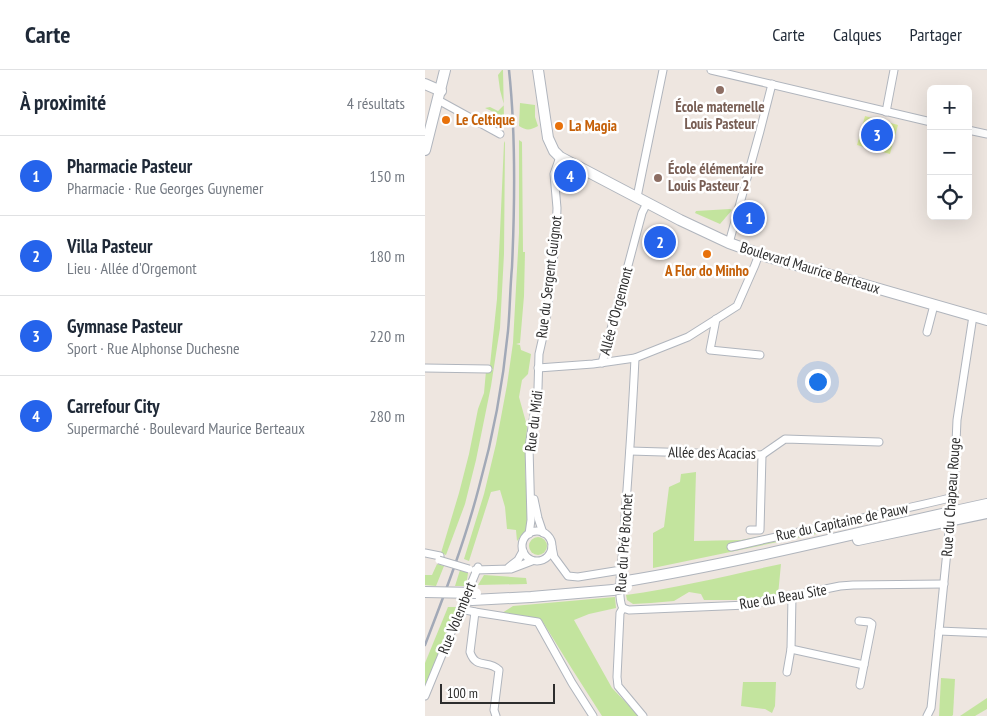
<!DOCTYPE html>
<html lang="fr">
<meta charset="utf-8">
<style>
body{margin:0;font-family:"PT Sans Narrow",sans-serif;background:#f6f6f7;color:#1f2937}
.controls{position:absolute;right:15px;top:15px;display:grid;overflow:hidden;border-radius:8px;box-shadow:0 5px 20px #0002}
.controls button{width:45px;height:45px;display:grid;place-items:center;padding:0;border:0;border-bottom:1px solid #e0e1e3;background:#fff;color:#1f2937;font:25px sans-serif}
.scale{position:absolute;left:15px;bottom:12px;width:115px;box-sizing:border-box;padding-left:5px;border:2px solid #2d2d2d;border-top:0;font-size:14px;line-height:18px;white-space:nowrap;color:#2d2d2d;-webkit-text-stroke:4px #fff;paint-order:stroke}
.you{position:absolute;left:392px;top:311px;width:18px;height:18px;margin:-12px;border:4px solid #fff;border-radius:50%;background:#1a73e8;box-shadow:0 0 0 8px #1a73e833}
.badge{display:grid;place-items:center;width:32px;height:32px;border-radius:50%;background:#2563eb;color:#fff;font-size:16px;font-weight:700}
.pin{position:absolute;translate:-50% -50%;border:2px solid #fff;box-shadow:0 1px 5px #0006}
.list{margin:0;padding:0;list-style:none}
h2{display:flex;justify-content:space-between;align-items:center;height:65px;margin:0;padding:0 20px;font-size:21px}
h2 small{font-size:16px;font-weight:400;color:#747a83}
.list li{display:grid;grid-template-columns:32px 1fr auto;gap:15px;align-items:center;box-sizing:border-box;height:80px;padding:0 20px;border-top:1px solid #e0e1e3}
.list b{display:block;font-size:19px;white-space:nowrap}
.list p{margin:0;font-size:16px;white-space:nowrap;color:#747a83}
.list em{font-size:16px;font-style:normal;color:#747a83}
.icon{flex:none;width:28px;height:28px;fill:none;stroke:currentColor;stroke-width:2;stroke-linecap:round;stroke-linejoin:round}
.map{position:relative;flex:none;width:562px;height:646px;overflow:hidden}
header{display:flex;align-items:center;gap:30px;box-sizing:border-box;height:70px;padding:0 25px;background:#fff;border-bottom:1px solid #e0e1e3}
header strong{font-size:24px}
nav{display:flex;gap:28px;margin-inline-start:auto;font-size:18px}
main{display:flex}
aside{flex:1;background:#fff}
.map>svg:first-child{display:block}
</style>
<header>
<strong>Carte</strong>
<nav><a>Carte</a><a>Calques</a><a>Partager</a></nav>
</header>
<main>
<aside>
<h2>À proximité<small>4 résultats</small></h2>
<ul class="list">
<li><span class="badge">1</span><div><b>Pharmacie Pasteur</b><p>Pharmacie · Rue Georges Guynemer</p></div><em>150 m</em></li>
<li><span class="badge">2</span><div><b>Villa Pasteur</b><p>Lieu · Allée d'Orgemont</p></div><em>180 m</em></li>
<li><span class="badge">3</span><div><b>Gymnase Pasteur</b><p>Sport · Rue Alphonse Duchesne</p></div><em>220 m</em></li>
<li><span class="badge">4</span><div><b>Carrefour City</b><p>Supermarché · Boulevard Maurice Berteaux</p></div><em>280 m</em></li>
</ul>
</aside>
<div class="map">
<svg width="562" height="646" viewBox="0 0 562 646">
<rect width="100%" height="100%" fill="#eee6e0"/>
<g fill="#c3e49e">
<path d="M77 0H78L79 47 60 38 65 37 73 41 79 35 75 20 73 5Z"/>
<path d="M95 33 110 35V47L113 56C105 60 102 61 94 56Z"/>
<path d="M94 70 97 72 98 182H100L99 226 95 273 91 274 95 275 96 280 106 284 103 304 97 310 94 327 102 356 100 400 104 454 100 461 92 471 91 460 82 459 80 437 75 420 66 422 44 491 39 489 59 424 71 374 82 315 88 273 94 163Z"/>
<path d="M80 71 79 184 75 258 66 316 51 390 40 434 21 485 16 483 34 423 44 384 53 339 59 323 61 301 68 300 65 295 72 229 79 73Z"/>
<path d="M305 139 307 140 295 154 270 143 271 141Z"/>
<path d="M271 402 269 471 316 470 394 455 396 463 228 498V463L239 457 244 417 255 412 256 404Z"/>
<circle cx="113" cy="476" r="9"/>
<path d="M12 494 19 496 11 516 0 515V505H7Z"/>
<path d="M356 494 353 525 313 530H279L276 524 264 522 249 531 226 533 208 534 202 530 201 525C253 518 304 505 356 494Z"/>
<path d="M35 500 43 503 41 516H30Z"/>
<path d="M59 505 101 508 102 514 53 515Z"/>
<path d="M190 527 191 538 164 544 149 550 187 618 214 646H177L147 599 116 549 77 543 88 536Z"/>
<path d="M23 537H34L0 623V593Z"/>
<path d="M516 608 530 609 528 645 527 646H514Z"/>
<path d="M318 612H351L350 636 347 643 340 639 316 636Z"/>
<path d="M562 628V639L550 646H535Z"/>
</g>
<path fill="#d8eb9a" d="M440 46 473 55 465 84 432 75Z"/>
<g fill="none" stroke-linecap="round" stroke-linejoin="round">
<defs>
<g id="street">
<path d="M286 0 506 52"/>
<path d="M13 30 75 64"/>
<path d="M461 42 469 0"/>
<path d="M543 60 562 64"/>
<path d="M212 127 238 0"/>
<path d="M304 173 335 61 347 14"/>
<path d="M548 246 532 350 528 441 525 451 514 561 562 563"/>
<path d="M291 249 285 280 335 285"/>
<path d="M502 262 509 235"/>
<path d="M210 288C207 355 202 422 197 488 196 499 192 530 198 538L195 543 192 607 193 616 218 646"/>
<path d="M177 293 217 143 222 133"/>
<path d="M0 298 63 299"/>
<path d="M113 298 168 294 210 288 263 267 312 236 330 195 334 184"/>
<path d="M205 381 337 385 360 369 454 372"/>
<path d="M109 429 113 448 118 463"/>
<path d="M325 460H335L337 385"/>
<circle cx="112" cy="476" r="15"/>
<path d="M104 464 106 450 104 377 113 318 114 284 119 262 122 242 131 167 132 138 129 104 135 87"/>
<path d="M127 477 129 487 143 506 153 507 196 500"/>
<path d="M306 477C380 460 455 445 529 427"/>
<path d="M0 483 15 486"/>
<path d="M84 497 93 490 98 481"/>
<path d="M50 500 86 499 107 491"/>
<path d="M198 538 204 540 322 535 415 516 428 515 519 514"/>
<path d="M36 539 50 542 113 552 147 613 168 646"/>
<path d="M50 542 45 582C51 600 63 589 74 600L69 640 71 646"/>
<path d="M434 551 444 552 447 554 435 615"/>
<path d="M366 579 439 595"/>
<path d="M362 602 366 579 367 526"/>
<path d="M0 626 53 497"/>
<path d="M502 646 506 638 514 561"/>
</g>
<g id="secondary">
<path d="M113 0 123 68 129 81 135 87 255 150 304 173 343 187 562 250"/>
<path d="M0 14 16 21"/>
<path d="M0 80 20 0"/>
<path d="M433 470 562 443"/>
<path d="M202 511C323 491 442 460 562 434"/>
<path d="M47 530 106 527 188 520"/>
</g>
</defs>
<use href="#street" stroke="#b0b5bd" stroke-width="9"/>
<use href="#secondary" stroke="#b0b5bd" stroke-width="12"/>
<use href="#street" stroke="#fff" stroke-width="7"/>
<use href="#secondary" stroke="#fff" stroke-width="10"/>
<path stroke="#a2a9b7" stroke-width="2.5" d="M0 575C20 523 40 471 54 417 68 367 78 313 83 261 85 240 85 218 87 197 90 131 91 65 84 0"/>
<defs>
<path id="street-bridge" d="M14 490 44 499"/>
<g id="secondary-bridge">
<path d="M188 520 202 517"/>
<path d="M0 522 51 523"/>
</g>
</defs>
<use href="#street-bridge" stroke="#b0b5bd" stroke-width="9" stroke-linecap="butt"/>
<use href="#secondary-bridge" stroke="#b0b5bd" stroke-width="12" stroke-linecap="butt"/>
<use href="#street-bridge" stroke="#fff" stroke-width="7"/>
<use href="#secondary-bridge" stroke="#fff" stroke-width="10"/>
</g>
<g fill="#8d6e63" stroke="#fff" stroke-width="2">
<circle cx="295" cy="20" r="5"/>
<circle cx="233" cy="108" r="5"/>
</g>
<g fill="#e8710a" stroke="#fff" stroke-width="2">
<circle cx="21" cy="50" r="5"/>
<circle cx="134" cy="56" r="5"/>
<circle cx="282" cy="184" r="5"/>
</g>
<g text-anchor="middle" stroke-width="5" stroke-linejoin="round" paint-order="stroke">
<g font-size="15" font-weight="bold" fill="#785e54" stroke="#fff">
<text x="295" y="42">École maternelle<tspan x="295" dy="17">Louis Pasteur</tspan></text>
<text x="243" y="104" text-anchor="start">École élémentaire<tspan x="243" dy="17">Louis Pasteur 2</tspan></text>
</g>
<g font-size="15" font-weight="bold" fill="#c56008" stroke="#fff" text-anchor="start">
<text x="31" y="55">Le Celtique</text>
<text x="144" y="61">La Magia</text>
<text x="282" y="206" text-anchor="middle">A Flor do Minho</text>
</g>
<g font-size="15" fill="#2d2d2d" stroke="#fff">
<text transform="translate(385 198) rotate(17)" y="5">Boulevard Maurice Berteaux</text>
<text transform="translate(124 207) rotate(-83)" y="5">Rue du Sergent Guignot</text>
<text transform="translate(191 241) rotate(-75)" y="5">Allée d'Orgemont</text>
<text transform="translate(109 351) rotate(-83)" y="5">Rue du Midi</text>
<text transform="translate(287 383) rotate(1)" y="5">Allée des Acacias</text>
<text transform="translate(526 427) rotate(-86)" y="5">Rue du Chapeau Rouge</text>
<text transform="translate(417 452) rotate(-12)" y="5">Rue du Capitaine de Pauw</text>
<text transform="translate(199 473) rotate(-86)" y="5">Rue du Pré Brochet</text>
<text transform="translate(358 527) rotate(-10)" y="5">Rue du Beau Site</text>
<text transform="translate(32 548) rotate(-68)" y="5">Rue Volembert</text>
</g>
</g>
</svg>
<div class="controls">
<button>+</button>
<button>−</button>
<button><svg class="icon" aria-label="locate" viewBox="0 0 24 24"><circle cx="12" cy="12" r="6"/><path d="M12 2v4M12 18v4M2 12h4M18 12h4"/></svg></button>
</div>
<div class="scale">100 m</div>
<div class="you"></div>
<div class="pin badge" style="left:324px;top:148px">1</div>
<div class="pin badge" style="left:235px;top:172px">2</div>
<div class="pin badge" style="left:452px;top:65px">3</div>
<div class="pin badge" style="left:145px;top:106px">4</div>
</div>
</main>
